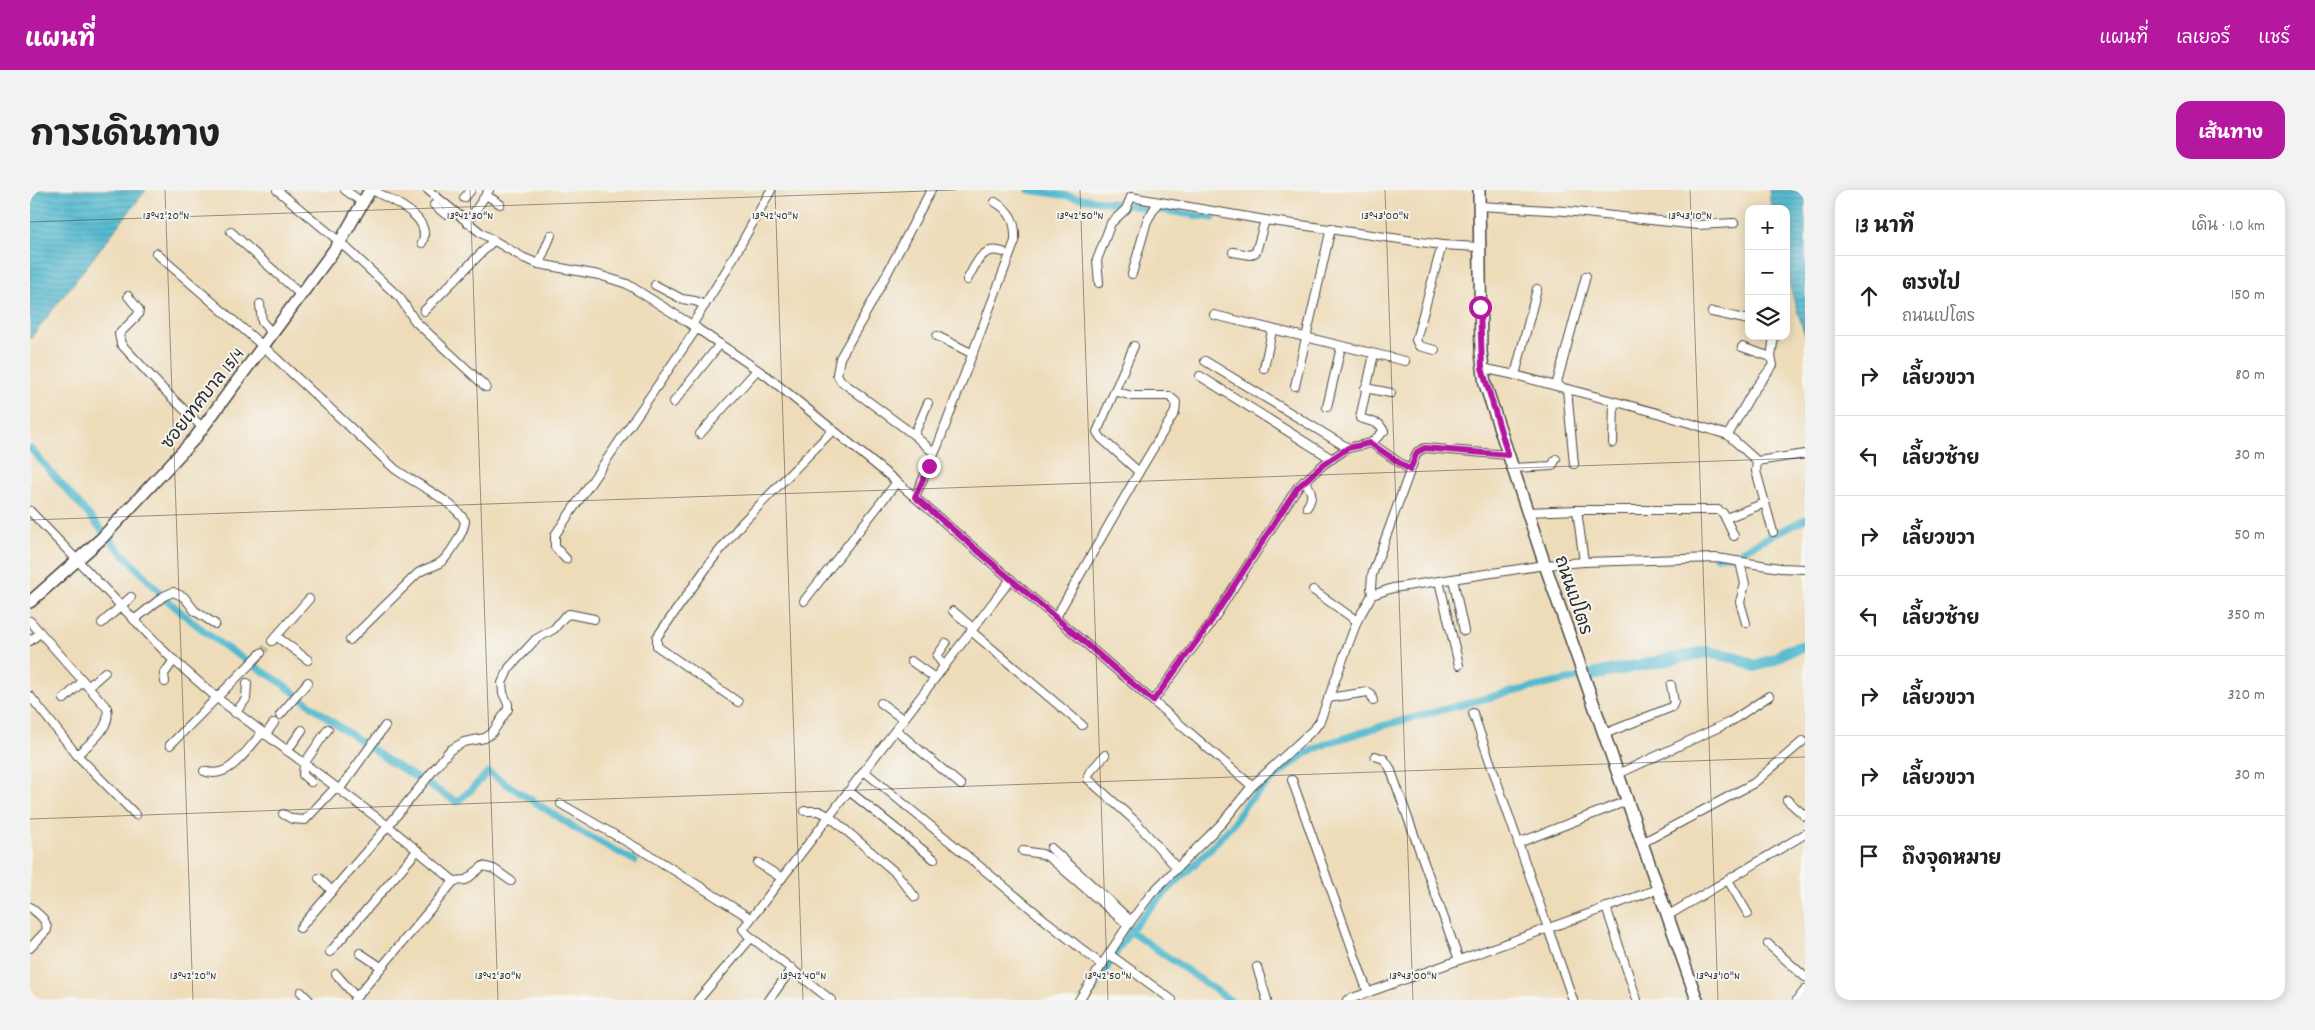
<!DOCTYPE html>
<html lang="th">
<meta charset="utf-8">
<style>
body{margin:0;font-family:Dekko,"Playpen Sans Thai",sans-serif;background:#f2f2f2;color:#222}
.controls{position:absolute;right:15px;top:15px;display:grid;overflow:hidden;border-radius:10px;box-shadow:0 2px 12px #0003}
.controls button{width:45px;height:45px;display:grid;place-items:center;padding:0;border:0;border-bottom:1px solid #e0e0e0;background:#fff;color:#222;font:25px sans-serif}
.stop{position:absolute;width:15px;height:15px;margin:-11px;border:4px solid #b5179e;border-radius:50%;background:#fff}
.stop.end{background:#b5179e;border-color:#fff;box-shadow:0 1px 5px #0008}
.list{margin:0;padding:0;list-style:none}
h2{display:flex;justify-content:space-between;align-items:center;height:65px;margin:0;padding:0 20px;font-size:21px}
h2 small{font-size:16px;font-weight:400;color:#767676}
.list li{display:grid;grid-template-columns:32px 1fr auto;gap:15px;align-items:center;box-sizing:border-box;height:80px;padding:0 20px;border-top:1px solid #e0e0e0}
.list b{display:block;font-size:19px;white-space:nowrap}
.list p{margin:0;font-size:16px;white-space:nowrap;color:#767676}
.list em{font-size:16px;font-style:normal;color:#767676}
.icon{flex:none;width:28px;height:28px;fill:none;stroke:currentColor;stroke-width:2;stroke-linecap:round;stroke-linejoin:round}
.map{position:relative;flex:none;width:1775px;height:810px;overflow:hidden;border-radius:15px}
header{display:flex;align-items:center;gap:30px;box-sizing:border-box;height:70px;padding:0 25px;background:#b5179e;color:#fff}
header strong{font-size:24px}
nav{display:flex;gap:28px;margin-inline-start:auto;font-size:18px}
.intro{display:flex;align-items:center;justify-content:space-between;box-sizing:border-box;height:120px;padding:0 30px}
h1{margin:0;font-size:35px}
.button{padding:12px 22px;border-radius:15px;background:#b5179e;color:#fff;font-size:18px;font-weight:700}
main{display:flex;gap:30px;padding:0 30px}
aside{flex:1;background:#fff;border-radius:15px;box-shadow:0 2px 12px #0003}
.map>svg:first-child{display:block}
</style>
<header>
<strong>แผนที่</strong>
<nav><a>แผนที่</a><a>เลเยอร์</a><a>แชร์</a></nav>
</header>
<div class="intro"><h1>การเดินทาง</h1><a class="button">เส้นทาง</a></div>
<main>
<div class="map">
<svg width="1775" height="810" viewBox="0 0 1775 810">
<defs>
<pattern id="water-rules" width="6" height="5" patternUnits="userSpaceOnUse" patternTransform="scale(1.25)"><rect width="6" height="5" fill="#52b9cf"/><path d="M0 2.5h6" fill="none" stroke="#4497a8"/></pattern>
</defs>
<rect width="100%" height="100%" fill="#f6f6f2"/>
<filter id="ink" filterUnits="userSpaceOnUse"><feTurbulence type="fractalNoise" baseFrequency=".02" numOctaves="2"/><feDisplacementMap in="SourceGraphic" scale="10" xChannelSelector="R" yChannelSelector="G"/><feConvolveMatrix kernelMatrix="1 2 1 2 8 2 1 2 1" color-interpolation-filters="sRGB"/></filter>
<filter id="wash" filterUnits="userSpaceOnUse"><feTurbulence type="fractalNoise" baseFrequency=".0096" numOctaves="4" result="noise"/><feDisplacementMap in="SourceGraphic" scale="20" xChannelSelector="R" yChannelSelector="G"/><feGaussianBlur stdDeviation="1.12" result="paint"/><feColorMatrix in="noise" values="0 0 0 0 0 0 0 0 0 0 0 0 0 0 0 0 0 1.4 0 .05"/><feComposite in="paint" operator="in"/></filter>
<g filter="url(#wash)">
<rect width="100%" height="100%" fill="#eedcb9"/>
<g fill="url(#water-rules)" stroke="#3e727d">
<path d="M0 0H116L0 149Z"/>
<path d="M1739 0H1775V145L1756 84V19H1741Z"/>
</g>
<g fill="none" stroke-linecap="round" stroke-linejoin="round">
<g stroke="#52b9cf" stroke-width="7">
<path d="M998 0 1183 28"/>
<path d="M0 258 85 355 137 410 160 430 195 457 250 492 299 529 359 571 427 612 442 599 458 582 548 640 605 671"/>
<path d="M1685 366 1703 365 1775 329"/>
<path d="M1100 741 1200 810"/>
<path d="M1057 810 1100 741 1119 719 1182 657 1203 634 1215 615 1237 594 1274 564 1298 553 1352 536 1472 504 1561 485"/>
</g>
<path stroke="#52b9cf" stroke-width="12" d="M1561 485 1676 462 1704 467 1725 476 1743 470 1757 461 1775 456"/>
</g>
</g>
<g filter="url(#ink)">
<g fill="none" stroke-linecap="round" stroke-linejoin="round">
<path stroke="#c7b99d" stroke-width="8" stroke-dasharray="8 4" stroke-linecap="butt" d="M231 463 242 451"/>
<defs>
<g id="street">
<path d="M247 0 310 52 370 108 385 131 456 197"/>
<path d="M315 0 333 13"/>
<path d="M342 0C361 10 404 27 392 53"/>
<path d="M398 0 451 43 494 68 509 74 569 85 597 94 662 135 738 187 867 292 1222 596"/>
<path d="M901 0 841 114 810 168 807 184 811 191 884 245 904 263"/>
<path d="M456 5 470 14"/>
<path d="M434 8 441 0"/>
<path d="M404 15 415 24 423 22"/>
<path d="M1449 16 1536 21 1668 35 1704 33"/>
<path d="M437 33 459 0"/>
<path d="M201 42 271 105"/>
<path d="M1203 62 1220 65 1226 62 1235 30"/>
<path d="M126 63 234 157 365 279C387 295 421 309 435 331 434 342 418 369 408 374 401 378 394 378 387 384L320 450"/>
<path d="M509 74 521 45"/>
<path d="M1102 84 1117 31 1128 12"/>
<path d="M937 90C946 74 952 55 973 62"/>
<path d="M1069 93 1067 70 1081 33 1096 19 1101 7 1235 30 1412 55 1449 57"/>
<path d="M625 95 652 109 665 111 675 115"/>
<path d="M98 106 109 120 108 125 89 144 91 154 133 199 173 238"/>
<path d="M230 114 232 132 243 144"/>
<path d="M394 121 463 51"/>
<path d="M1682 122 1719 130"/>
<path d="M1184 125 1375 171"/>
<path d="M662 135 696 81 741 0"/>
<path d="M907 146 943 164"/>
<path d="M1405 160 1389 156 1386 150 1412 55"/>
<path d="M1741 167 1744 146"/>
<path d="M1175 171 1318 258"/>
<path d="M1234 178 1242 141"/>
<path d="M1452 178 1485 185 1624 222 1698 245 1727 271 1775 264"/>
<path d="M1485 185 1507 99"/>
<path d="M1170 186 1302 269"/>
<path d="M1265 196 1301 38"/>
<path d="M1526 196 1556 86"/>
<path d="M1335 198 1361 203"/>
<path d="M1537 199 1544 274"/>
<path d="M1084 201 1102 206H1139L1146 212 1145 222 1109 282"/>
<path d="M643 213 690 154"/>
<path d="M1297 217 1311 157"/>
<path d="M670 244 727 180"/>
<path d="M884 245 898 213"/>
<path d="M1698 245 1722 203 1743 175 1741 167 1712 157"/>
<path d="M1341 253 1354 241 1349 234 1330 228 1344 164"/>
<path d="M1583 253 1584 212"/>
<path d="M1727 271 1726 281 1743 342"/>
<path d="M1482 278 1522 276 1526 269"/>
<path d="M1274 291C1282 300 1284 306 1277 317"/>
<path d="M885 307 908 255 985 51C986 33 981 21 965 12"/>
<path d="M1547 320 1554 372"/>
<path d="M0 321 140 467 187 508 358 636 424 691 436 690 453 676 464 679 481 691"/>
<path d="M1497 322 1547 320H1688L1693 323 1704 346"/>
<path d="M1696 328 1735 313"/>
<path d="M536 369 525 357V345L667 138"/>
<path d="M1710 372 1715 394 1710 412 1716 433"/>
<path d="M1423 389 1434 441"/>
<path d="M1409 391 1429 475"/>
<path d="M1283 400 1327 431"/>
<path d="M1342 405 1341 398 1342 385 1387 262 1395 258 1478 265"/>
<path d="M774 411 867 292"/>
<path d="M923 421 943 438"/>
<path d="M1026 427 1109 282 1071 248 1067 242 1104 156"/>
<path d="M104 430 134 406 143 402 154 407 165 421 185 434"/>
<path d="M0 431 77 518C82 538 60 553 47 565"/>
<path d="M72 433 101 407"/>
<path d="M941 441 1052 535"/>
<path d="M246 446 278 470"/>
<path d="M0 451 10 443"/>
<path d="M242 451 279 409"/>
<path d="M881 471 905 488"/>
<path d="M914 476 907 466 916 453"/>
<path d="M135 492 134 484 144 470"/>
<path d="M58 497 75 482"/>
<path d="M0 506 47 565 106 625"/>
<path d="M1298 508 1338 502 1341 504 1343 511"/>
<path d="M34 509 53 491"/>
<path d="M1123 511 1179 436 1267 298 1294 274 1318 258 1341 253 1380 280"/>
<path d="M708 512 631 459 627 456V447L682 370 712 333 803 240"/>
<path d="M851 513 874 530"/>
<path d="M205 523 216 509 217 493"/>
<path d="M1443 523 1543 810"/>
<path d="M250 525 278 492"/>
<path d="M866 540 931 595"/>
<path d="M1574 544 1642 517 1644 512 1641 495"/>
<path d="M235 545 244 533"/>
<path d="M140 555 231 463"/>
<path d="M257 561 272 540"/>
<path d="M1075 565 1059 583 1058 589 1105 631 1147 678"/>
<path d="M1345 566 1354 569 1360 578 1429 770"/>
<path d="M174 581C199 591 217 559 232 543"/>
<path d="M834 581 1016 731 1072 775"/>
<path d="M1588 584 1700 532 1739 506"/>
<path d="M1262 590 1338 803"/>
<path d="M281 592 273 585 274 574 298 539"/>
<path d="M309 600 355 536"/>
<path d="M819 601 904 669"/>
<path d="M1757 610 1775 626"/>
<path d="M531 614 623 667 720 728"/>
<path d="M775 621H789L799 626 866 683 885 707"/>
<path d="M253 624 262 629 275 630 306 597"/>
<path d="M1488 653 1597 611"/>
<path d="M1612 653 1724 593 1773 551"/>
<path d="M1021 658 1101 731"/>
<path d="M993 661 1012 664 1020 668 1098 735"/>
<path d="M728 673 752 688"/>
<path d="M289 688 302 701"/>
<path d="M1698 690 1718 724"/>
<path d="M0 717C8 724 17 729 17 740L0 758"/>
<path d="M1576 717 1607 810"/>
<path d="M1637 726 1775 644"/>
<path d="M270 738 358 636 420 560 434 552 455 548 462 543 478 519V514L473 503 472 493 475 487 479 478 506 449 524 439 534 427 539 424 564 429"/>
<path d="M1738 754 1775 787"/>
<path d="M300 762 387 661"/>
<path d="M330 763 351 777"/>
<path d="M1079 764 1142 810"/>
<path d="M1227 777 1237 810"/>
<path d="M306 784 326 807"/>
<path d="M271 802 279 810"/>
<path d="M324 810 424 691"/>
<path d="M668 810 721 748"/>
<path d="M739 810 762 778"/>
<path d="M801 810 717 744 713 739 981 389"/>
<path d="M1049 810 1098 735 1121 704 1192 633 1222 596 1285 538 1290 531 1327 431 1342 405 1363 398 1409 391 1515 375 1554 372 1687 368 1750 378 1775 379"/>
<path d="M1317 810 1628 699"/>
<path d="M1767 810 1775 800"/>
</g>
<g id="secondary">
<path d="M1449 0 1451 162 1455 194 1515 375 1667 810"/>
<path d="M0 412 72 348 165 248 310 52 340 0"/>
</g>
</defs>
<use href="#street" stroke="#484640" stroke-width="10"/>
<use href="#secondary" stroke="#484640" stroke-width="14"/>
<use href="#street" stroke="#fff" stroke-width="8"/>
<use href="#secondary" stroke="#fff" stroke-width="11"/>
</g>
</g>
<g fill="none" stroke-linecap="round" stroke-linejoin="round" filter="url(#ink)">
<path stroke="#b5179e" stroke-width="6" d="M899 276 885 307 1123 511 1178 436 1267 298 1294 274 1318 258 1340 253 1380 280 1387 262 1395 258 1478 265 1452 178 1450 117"/>
</g>
<path fill="none" stroke="#2b2b2b" stroke-width="1" stroke-opacity="0.45" d="M135 0 163 810M440 0 468 810M745 0 773 810M1050 0 1078 810M1355 0 1383 810M1660 0 1688 810M0 32 926 0M0 330 1775 268M0 629 1775 567"/>
<g text-anchor="middle" stroke-width="4" stroke-linejoin="round" paint-order="stroke">
<g font-size="18" fill="#2b2b2b" stroke="#f6f6f2">
<text transform="translate(172 208) rotate(-52)" y="6">ซอยเทศบาล 15/4</text>
<text transform="translate(1544 405) rotate(71)" y="6">ถนนเปโตร</text>
</g>
</g>
<g font-size="12" text-anchor="middle" fill="#2b2b2b" stroke="#f6f6f2" stroke-width="4" stroke-linejoin="round" paint-order="stroke">
<text x="136" y="29">13°42'20"N</text>
<text x="440" y="29">13°42'30"N</text>
<text x="745" y="29">13°42'40"N</text>
<text x="1050" y="29">13°42'50"N</text>
<text x="1355" y="29">13°43'00"N</text>
<text x="1660" y="29">13°43'10"N</text>
<text x="163" y="789">13°42'20"N</text>
<text x="468" y="789">13°42'30"N</text>
<text x="773" y="789">13°42'40"N</text>
<text x="1078" y="789">13°42'50"N</text>
<text x="1383" y="789">13°43'00"N</text>
<text x="1688" y="789">13°43'10"N</text>
</g>
</svg>
<div class="controls">
<button>+</button>
<button>−</button>
<button><svg class="icon" aria-label="layers" viewBox="0 0 24 24"><path d="M12 4l9 5-9 5-9-5zM3 14l9 5 9-5"/></svg></button>
</div>
<div class="stop" style="left:1450px;top:117px"></div>
<div class="stop end" style="left:899px;top:276px"></div>
</div>
<aside>
<h2>13 นาที<small>เดิน · 1.0 km</small></h2>
<ul class="list">
<li><svg class="icon" aria-label="ahead" viewBox="0 0 24 24"><path d="M12 20V5M6 11l6-6 6 6"/></svg><div><b>ตรงไป</b><p>ถนนเปโตร</p></div><em>150 m</em></li>
<li><svg class="icon" aria-label="right" viewBox="0 0 24 24"><path d="M7 20v-9h11M14 6l5 5-5 5"/></svg><div><b>เลี้ยวขวา</b></div><em>80 m</em></li>
<li><svg class="icon" aria-label="left" viewBox="0 0 24 24"><path d="M17 20v-9H6M10 6l-5 5 5 5"/></svg><div><b>เลี้ยวซ้าย</b></div><em>30 m</em></li>
<li><svg class="icon" aria-label="right" viewBox="0 0 24 24"><path d="M7 20v-9h11M14 6l5 5-5 5"/></svg><div><b>เลี้ยวขวา</b></div><em>50 m</em></li>
<li><svg class="icon" aria-label="left" viewBox="0 0 24 24"><path d="M17 20v-9H6M10 6l-5 5 5 5"/></svg><div><b>เลี้ยวซ้าย</b></div><em>350 m</em></li>
<li><svg class="icon" aria-label="right" viewBox="0 0 24 24"><path d="M7 20v-9h11M14 6l5 5-5 5"/></svg><div><b>เลี้ยวขวา</b></div><em>320 m</em></li>
<li><svg class="icon" aria-label="right" viewBox="0 0 24 24"><path d="M7 20v-9h11M14 6l5 5-5 5"/></svg><div><b>เลี้ยวขวา</b></div><em>30 m</em></li>
<li><svg class="icon" aria-label="arrive" viewBox="0 0 24 24"><path d="M6 21V4h12l-3 4 3 4H6"/></svg><div><b>ถึงจุดหมาย</b></div></li>
</ul>
</aside>
</main>
